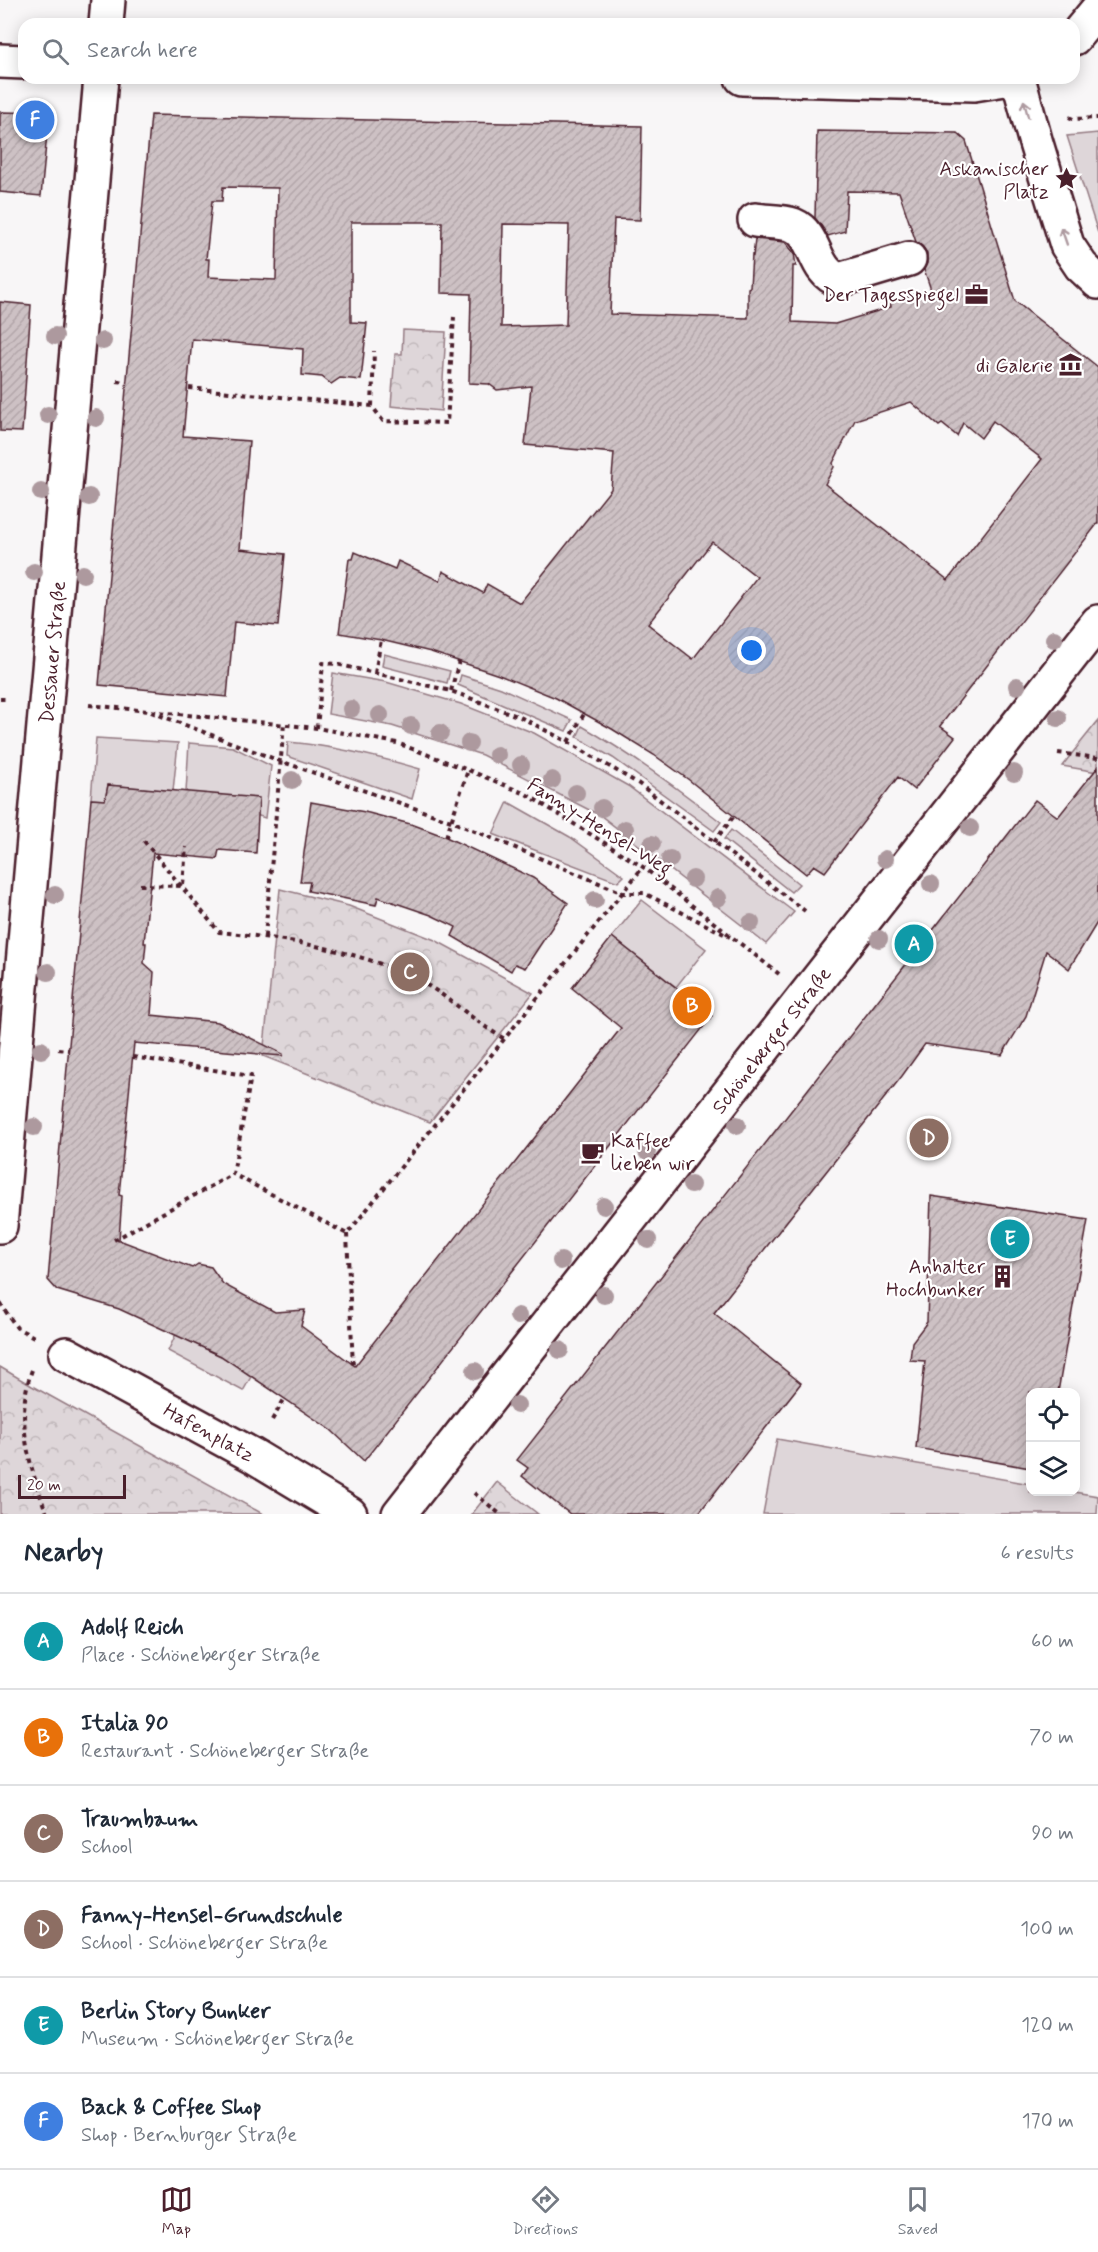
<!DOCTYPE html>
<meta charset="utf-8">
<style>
body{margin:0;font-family:Mynerve,sans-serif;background:#f2f2f3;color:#1f2937}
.controls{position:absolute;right:18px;bottom:18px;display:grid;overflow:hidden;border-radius:12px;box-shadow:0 3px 15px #0003}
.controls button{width:54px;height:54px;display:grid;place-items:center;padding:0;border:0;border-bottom:2px solid #e0e1e3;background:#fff;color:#1f2937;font:30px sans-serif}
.scale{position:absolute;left:18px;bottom:15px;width:108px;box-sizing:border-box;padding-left:6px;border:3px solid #4a1f2b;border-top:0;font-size:16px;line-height:21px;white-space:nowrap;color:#4a1f2b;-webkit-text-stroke:4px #fff;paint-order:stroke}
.you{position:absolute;left:752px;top:651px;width:21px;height:21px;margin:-15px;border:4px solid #fff;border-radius:50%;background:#1a73e8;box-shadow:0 0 0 9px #1a73e833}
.badge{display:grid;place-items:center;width:39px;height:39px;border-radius:50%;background:#4a1f2b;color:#fff;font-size:20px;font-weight:700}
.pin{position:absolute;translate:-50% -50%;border:3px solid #fff;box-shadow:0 2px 6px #0006}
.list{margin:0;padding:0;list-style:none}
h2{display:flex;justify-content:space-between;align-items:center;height:78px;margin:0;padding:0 24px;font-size:26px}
h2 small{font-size:20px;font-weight:400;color:#747a83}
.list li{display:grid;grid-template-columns:39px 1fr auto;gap:18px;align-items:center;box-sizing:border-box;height:96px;padding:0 24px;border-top:2px solid #e0e1e3}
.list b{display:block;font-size:22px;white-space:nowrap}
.list p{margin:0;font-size:20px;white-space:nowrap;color:#747a83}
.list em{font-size:20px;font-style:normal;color:#747a83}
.icon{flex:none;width:33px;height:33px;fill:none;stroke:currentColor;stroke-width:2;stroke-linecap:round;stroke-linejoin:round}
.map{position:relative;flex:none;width:1098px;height:1514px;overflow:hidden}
.search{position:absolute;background:#fff;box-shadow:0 3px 15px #0003;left:18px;right:18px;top:18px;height:66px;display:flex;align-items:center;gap:15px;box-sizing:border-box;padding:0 21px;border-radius:18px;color:#747a83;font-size:22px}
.sheet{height:654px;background:#fff}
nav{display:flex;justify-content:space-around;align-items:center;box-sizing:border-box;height:84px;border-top:2px solid #e0e1e3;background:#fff;font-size:16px;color:#747a83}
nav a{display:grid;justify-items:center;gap:3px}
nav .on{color:#4a1f2b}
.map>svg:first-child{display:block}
</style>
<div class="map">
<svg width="1098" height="1514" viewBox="0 0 1098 1514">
<defs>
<pattern id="forest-crowns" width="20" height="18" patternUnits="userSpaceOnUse" patternTransform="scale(1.5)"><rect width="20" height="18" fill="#ded6d9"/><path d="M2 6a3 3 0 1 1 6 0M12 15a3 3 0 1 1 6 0" fill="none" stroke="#c0b7ba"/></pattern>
<pattern id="building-hatch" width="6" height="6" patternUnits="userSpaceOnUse" patternTransform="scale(1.5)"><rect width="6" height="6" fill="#cdc1c4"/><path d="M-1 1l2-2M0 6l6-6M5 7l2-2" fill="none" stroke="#b2a5a9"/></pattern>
</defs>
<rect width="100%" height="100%" fill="#f8f6f7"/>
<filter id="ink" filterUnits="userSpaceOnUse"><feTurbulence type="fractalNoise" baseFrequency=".0167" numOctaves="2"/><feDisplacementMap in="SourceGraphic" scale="12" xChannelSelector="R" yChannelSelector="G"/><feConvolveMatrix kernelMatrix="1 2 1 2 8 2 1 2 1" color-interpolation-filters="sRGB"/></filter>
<g filter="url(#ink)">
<g fill="#ded6d9" stroke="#947a82" stroke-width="1.5">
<path d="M1098 133V233L1067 136Z"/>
<path d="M384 654 450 671 447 683 382 666Z"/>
<path d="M333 673 386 682 461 704 534 733 628 786 794 912 766 944 601 816 482 755 392 726 328 714Z"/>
<path d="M461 675 501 688 572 720 566 731 458 685Z"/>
<path d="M582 726C631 754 676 787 721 822L714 831 613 758 577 737Z"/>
<path d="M96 738 178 743 173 791 108 785 105 800 91 799Z"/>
<path d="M288 742C334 746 376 756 420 769L412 799 287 756Z"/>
<path d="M189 743 233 747 271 766 265 818 186 792Z"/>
<path d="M508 802 570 837 624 876 618 882 493 834Z"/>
<path d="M731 830 799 884 791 892 724 839Z"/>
<path d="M642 900 706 949 676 987 612 937Z"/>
<path d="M176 1334 221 1356 252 1375 243 1391 168 1351Z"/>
<path d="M777 1439 1030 1484V1492H1074L1098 1496 1097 1514H763Z"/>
</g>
<g fill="url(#forest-crowns)" stroke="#947a82" stroke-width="1.5">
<path d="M403 330 446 332 441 411 391 406 395 354H402Z"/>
<path d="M1098 721V772L1062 766Z"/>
<path d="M280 889 349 906 435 940 533 993 430 1122 263 1056Z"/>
<path d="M0 1367 32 1386 263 1514H0Z"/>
<path d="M497 1482 538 1514H472Z"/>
</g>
<g fill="url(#building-hatch)" stroke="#4a1f2b" stroke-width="1.5" fill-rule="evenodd">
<path d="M0 112 49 113 41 196 0 192Z"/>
<path d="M151 115 642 126 640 220 614 219 610 314 748 318V288L750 287 752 255 753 256 755 239 785 242 794 253 796 266H793L792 322 835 324 891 307 890 302 931 290 924 269 927 263V253L922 246 916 242 899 192 847 191 845 231 828 236 815 218 817 131 957 133 966 141 1015 301 1098 367V523L940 726 955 737 914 790 898 777 825 872 814 865 806 874 689 780 654 755 612 729 556 698 499 675 431 652 381 640 339 633 349 559H353L355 552 395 569 398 561 440 581 443 571 483 593 487 584 520 603 611 489 614 453 525 445 531 386 497 390 489 384 469 383 471 294 441 293 442 222H351V322L367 323 361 380 340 378 331 384 322 377 302 375 303 349 192 339 183 436 249 441 240 549 285 554 278 626 234 622 227 697 99 685ZM223 187 278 188 276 280 208 277 209 259H206L212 201H222ZM503 224 569 225 566 325 501 327ZM911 402 939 426 942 424 957 436 963 423 981 438 993 421 1042 459 948 580 825 484 834 467 833 463 855 420ZM712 542 757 577 693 659 648 624Z"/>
<path d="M0 302 31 305 22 432 0 431Z"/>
<path d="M1098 767V921L1069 969 1046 951 1026 1016 1002 1055 925 1044 902 1076 714 1313 801 1383 698 1514H570L522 1476 528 1468 517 1460 1035 800 1058 817Z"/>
<path d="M108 785 259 798 256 853 219 850 217 859 153 853 144 943H146L144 963 154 972 151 1015 218 1022 283 1054 282 1056 134 1043 119 1195 122 1196 119 1240 192 1268 198 1264 211 1267 223 1284 275 1312 305 1310 301 1326 355 1366 621 1028 572 988 612 937 712 1016 364 1461 331 1430 221 1356 119 1309 57 1290 48 1280 91 799 105 800Z"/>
<path d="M311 802 365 812 414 825 446 837 533 878 568 903 525 968 515 964 511 971 452 936 456 927 431 915 378 897 376 905 308 891 310 882H300Z"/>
<path d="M931 1196 1088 1220 1058 1392H1030V1468L916 1448 925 1361 910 1360 912 1342 927 1322Z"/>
</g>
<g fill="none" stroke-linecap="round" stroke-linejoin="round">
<defs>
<g id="minor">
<path d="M106 24 108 0"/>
<path d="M1074 38 1098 9"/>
<path d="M0 61 24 62"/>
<path d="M742 78 974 84 1011 78"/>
<path d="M1018 78 1035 140 1067 245 1081 266 1098 282"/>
<path d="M755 220C767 222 782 221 793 225 817 235 813 272 839 280L909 259"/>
<path d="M0 1226 101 78"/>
<path d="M66 1354 252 1455 350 1514"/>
<path d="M399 1514 1098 622"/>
</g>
</defs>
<use href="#minor" stroke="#4a1f2b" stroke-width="38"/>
<g stroke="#4a1f2b" stroke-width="4" stroke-dasharray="4.5 4.5" stroke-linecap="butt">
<path d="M1069 117 1073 119 1098 118"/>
<path d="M117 381 126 382"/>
<path d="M189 388 372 406 383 421 447 423 454 317"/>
<path d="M372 406 374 351"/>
<path d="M375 673 381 640"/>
<path d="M451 691 459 661"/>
<path d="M0 699H6"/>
<path d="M89 705 317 728 397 743 468 770 526 794 643 867 779 974"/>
<path d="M151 712 280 761 451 821 623 893H644L730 937"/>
<path d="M317 728 323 663 336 664 451 691 520 717 568 742 639 784 805 911"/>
<path d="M568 742 584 714"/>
<path d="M1058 753 1098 758"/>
<path d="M446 837 468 770"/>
<path d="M144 841 219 932C282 938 360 950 418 980 449 996 474 1022 505 1039"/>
<path d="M714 842 734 816"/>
<path d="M140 885 183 886 186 847"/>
<path d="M265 936 284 724"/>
<path d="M58 1049 69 1050"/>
<path d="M133 1057 251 1076 233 1174 347 1234 643 867"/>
<path d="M347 1234 353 1367"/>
<path d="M114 1240 233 1174"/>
<path d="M0 1303 17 1328 36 1338"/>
<path d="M32 1370C14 1417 30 1469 47 1514"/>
<path d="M272 1420 285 1398"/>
<path d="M474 1493 500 1514"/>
</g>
<use href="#minor" stroke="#fff" stroke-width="33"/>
</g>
<g fill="#ad999e">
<circle cx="55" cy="336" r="9"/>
<circle cx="103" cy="341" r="9"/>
<circle cx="48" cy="415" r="9"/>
<circle cx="96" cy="418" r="9"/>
<circle cx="41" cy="492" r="9"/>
<circle cx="89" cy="497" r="9"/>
<circle cx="34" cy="572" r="9"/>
<circle cx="83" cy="574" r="9"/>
<circle cx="1054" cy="639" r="9"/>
<circle cx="1017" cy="686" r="9"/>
<circle cx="351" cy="709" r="9"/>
<circle cx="380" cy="715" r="9"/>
<circle cx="1058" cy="718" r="9"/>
<circle cx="411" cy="726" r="9"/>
<circle cx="440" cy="733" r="9"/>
<circle cx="469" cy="743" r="9"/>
<circle cx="497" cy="755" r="9"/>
<circle cx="521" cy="765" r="9"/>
<circle cx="1014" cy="773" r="9"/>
<circle cx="292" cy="780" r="9"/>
<circle cx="552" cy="780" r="9"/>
<circle cx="576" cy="793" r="9"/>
<circle cx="602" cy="808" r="9"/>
<circle cx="970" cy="828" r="9"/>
<circle cx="625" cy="829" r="9"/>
<circle cx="652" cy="844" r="9"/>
<circle cx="670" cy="859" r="9"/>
<circle cx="885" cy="859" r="9"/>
<circle cx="693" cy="879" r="9"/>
<circle cx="931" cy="884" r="9"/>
<circle cx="55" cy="895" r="9"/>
<circle cx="718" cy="898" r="9"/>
<circle cx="595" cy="900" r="9"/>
<circle cx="751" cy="923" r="9"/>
<circle cx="879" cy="939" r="9"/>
<circle cx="48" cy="972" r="9"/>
<circle cx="41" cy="1050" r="9"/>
<circle cx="737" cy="1125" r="9"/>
<circle cx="34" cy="1127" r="9"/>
<circle cx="647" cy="1152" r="9"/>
<circle cx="691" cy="1185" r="9"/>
<circle cx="604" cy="1206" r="9"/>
<circle cx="648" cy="1240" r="9"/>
<circle cx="561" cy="1261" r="9"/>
<circle cx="604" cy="1295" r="9"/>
<circle cx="518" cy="1316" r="9"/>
<circle cx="560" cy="1350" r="9"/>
<circle cx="475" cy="1371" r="9"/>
<circle cx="517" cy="1405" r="9"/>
</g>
<defs><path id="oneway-shaft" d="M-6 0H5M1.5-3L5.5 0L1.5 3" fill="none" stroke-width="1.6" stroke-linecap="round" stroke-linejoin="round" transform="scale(1.5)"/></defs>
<g stroke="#ae9aa0">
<use href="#oneway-shaft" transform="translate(1026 109) rotate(-105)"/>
<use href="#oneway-shaft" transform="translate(1064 236) rotate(-109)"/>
</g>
</g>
<defs>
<symbol id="sight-bare" viewBox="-9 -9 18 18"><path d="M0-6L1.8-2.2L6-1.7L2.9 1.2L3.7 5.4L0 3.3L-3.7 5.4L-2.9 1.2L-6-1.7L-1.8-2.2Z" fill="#4a1f2b" stroke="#fff" stroke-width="2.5" paint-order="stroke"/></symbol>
<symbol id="office-bare" viewBox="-9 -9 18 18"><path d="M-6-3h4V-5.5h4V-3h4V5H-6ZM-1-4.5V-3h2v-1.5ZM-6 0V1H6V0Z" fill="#4a1f2b" stroke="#fff" stroke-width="2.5" paint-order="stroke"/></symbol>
<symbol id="museum-bare" viewBox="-9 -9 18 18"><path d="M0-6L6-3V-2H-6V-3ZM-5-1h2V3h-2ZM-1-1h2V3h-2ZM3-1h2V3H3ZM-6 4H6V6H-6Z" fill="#4a1f2b" stroke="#fff" stroke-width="2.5" paint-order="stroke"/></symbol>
<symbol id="cafe-bare" viewBox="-9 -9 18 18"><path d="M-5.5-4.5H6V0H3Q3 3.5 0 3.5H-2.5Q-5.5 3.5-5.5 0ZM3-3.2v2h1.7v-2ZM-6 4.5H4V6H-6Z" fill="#4a1f2b" stroke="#fff" stroke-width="2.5" paint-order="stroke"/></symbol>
<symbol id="building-bare" viewBox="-9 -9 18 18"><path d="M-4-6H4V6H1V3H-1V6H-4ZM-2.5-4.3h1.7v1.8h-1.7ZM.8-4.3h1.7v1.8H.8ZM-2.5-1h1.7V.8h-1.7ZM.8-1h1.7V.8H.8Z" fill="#4a1f2b" stroke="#fff" stroke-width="2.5" paint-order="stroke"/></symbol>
</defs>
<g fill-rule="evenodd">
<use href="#sight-bare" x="1050" y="162" width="33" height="33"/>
<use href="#office-bare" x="960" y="278" width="33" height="33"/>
<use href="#museum-bare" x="1054" y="348" width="33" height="33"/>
<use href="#cafe-bare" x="576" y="1136" width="33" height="33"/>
<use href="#building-bare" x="986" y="1260" width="33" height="33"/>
</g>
<g text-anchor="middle" stroke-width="4.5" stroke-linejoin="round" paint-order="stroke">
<g font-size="20" fill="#4a1f2b" stroke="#fff" text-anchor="end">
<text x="1049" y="175">Askanischer<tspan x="1049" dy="23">Platz</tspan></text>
<text x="959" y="301">Der Tagesspiegel</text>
<text x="1053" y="372">di Galerie</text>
<text x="611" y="1147" text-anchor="start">Kaffee<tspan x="611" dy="23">lieben wir</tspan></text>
<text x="985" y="1273">Anhalter<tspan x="985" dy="23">Hochbunker</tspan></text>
</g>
<g font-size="20" fill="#4a1f2b" stroke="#fff">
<text transform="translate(52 652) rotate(-85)" y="7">Dessauer Straße</text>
<text transform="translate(600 826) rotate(32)" y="7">Fanny-Hensel-Weg</text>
<text transform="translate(771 1040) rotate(-52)" y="7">Schöneberger Straße</text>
<text transform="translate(209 1432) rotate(29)" y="7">Hafenplatz</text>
</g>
</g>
</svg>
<div class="controls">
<button><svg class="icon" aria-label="locate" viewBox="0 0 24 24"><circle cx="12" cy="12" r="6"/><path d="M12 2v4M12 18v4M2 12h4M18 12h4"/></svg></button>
<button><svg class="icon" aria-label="layers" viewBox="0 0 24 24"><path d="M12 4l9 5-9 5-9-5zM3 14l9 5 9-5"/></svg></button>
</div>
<div class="scale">20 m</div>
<div class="you"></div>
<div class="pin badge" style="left:914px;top:944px;background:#0f9aa8">A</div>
<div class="pin badge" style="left:692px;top:1006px;background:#e8710a">B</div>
<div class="pin badge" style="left:410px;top:972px;background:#8d6e63">C</div>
<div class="pin badge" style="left:929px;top:1138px;background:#8d6e63">D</div>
<div class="pin badge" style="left:1010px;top:1239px;background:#0f9aa8">E</div>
<div class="pin badge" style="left:35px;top:120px;background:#3f7fe0">F</div>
<div class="search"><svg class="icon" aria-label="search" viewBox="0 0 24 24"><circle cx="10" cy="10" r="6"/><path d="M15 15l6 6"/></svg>Search here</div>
</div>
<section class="sheet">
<h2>Nearby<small>6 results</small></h2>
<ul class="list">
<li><span class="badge" style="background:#0f9aa8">A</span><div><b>Adolf Reich</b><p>Place · Schöneberger Straße</p></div><em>60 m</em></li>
<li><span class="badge" style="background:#e8710a">B</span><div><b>Italia 90</b><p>Restaurant · Schöneberger Straße</p></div><em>70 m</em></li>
<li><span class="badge" style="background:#8d6e63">C</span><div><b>Traumbaum</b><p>School</p></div><em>90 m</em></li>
<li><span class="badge" style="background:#8d6e63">D</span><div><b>Fanny-Hensel-Grundschule</b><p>School · Schöneberger Straße</p></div><em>100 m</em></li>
<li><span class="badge" style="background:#0f9aa8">E</span><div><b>Berlin Story Bunker</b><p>Museum · Schöneberger Straße</p></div><em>120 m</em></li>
<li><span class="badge" style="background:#3f7fe0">F</span><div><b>Back &amp; Coffee Shop</b><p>Shop · Bernburger Straße</p></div><em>170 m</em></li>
</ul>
</section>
<nav>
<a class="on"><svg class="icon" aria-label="map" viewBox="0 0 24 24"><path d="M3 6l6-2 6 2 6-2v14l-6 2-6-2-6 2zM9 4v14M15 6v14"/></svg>Map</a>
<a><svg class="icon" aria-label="directions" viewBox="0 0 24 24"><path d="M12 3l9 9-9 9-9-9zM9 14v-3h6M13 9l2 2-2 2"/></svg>Directions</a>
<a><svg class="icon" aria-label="saved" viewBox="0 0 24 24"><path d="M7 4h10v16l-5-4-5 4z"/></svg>Saved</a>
</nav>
